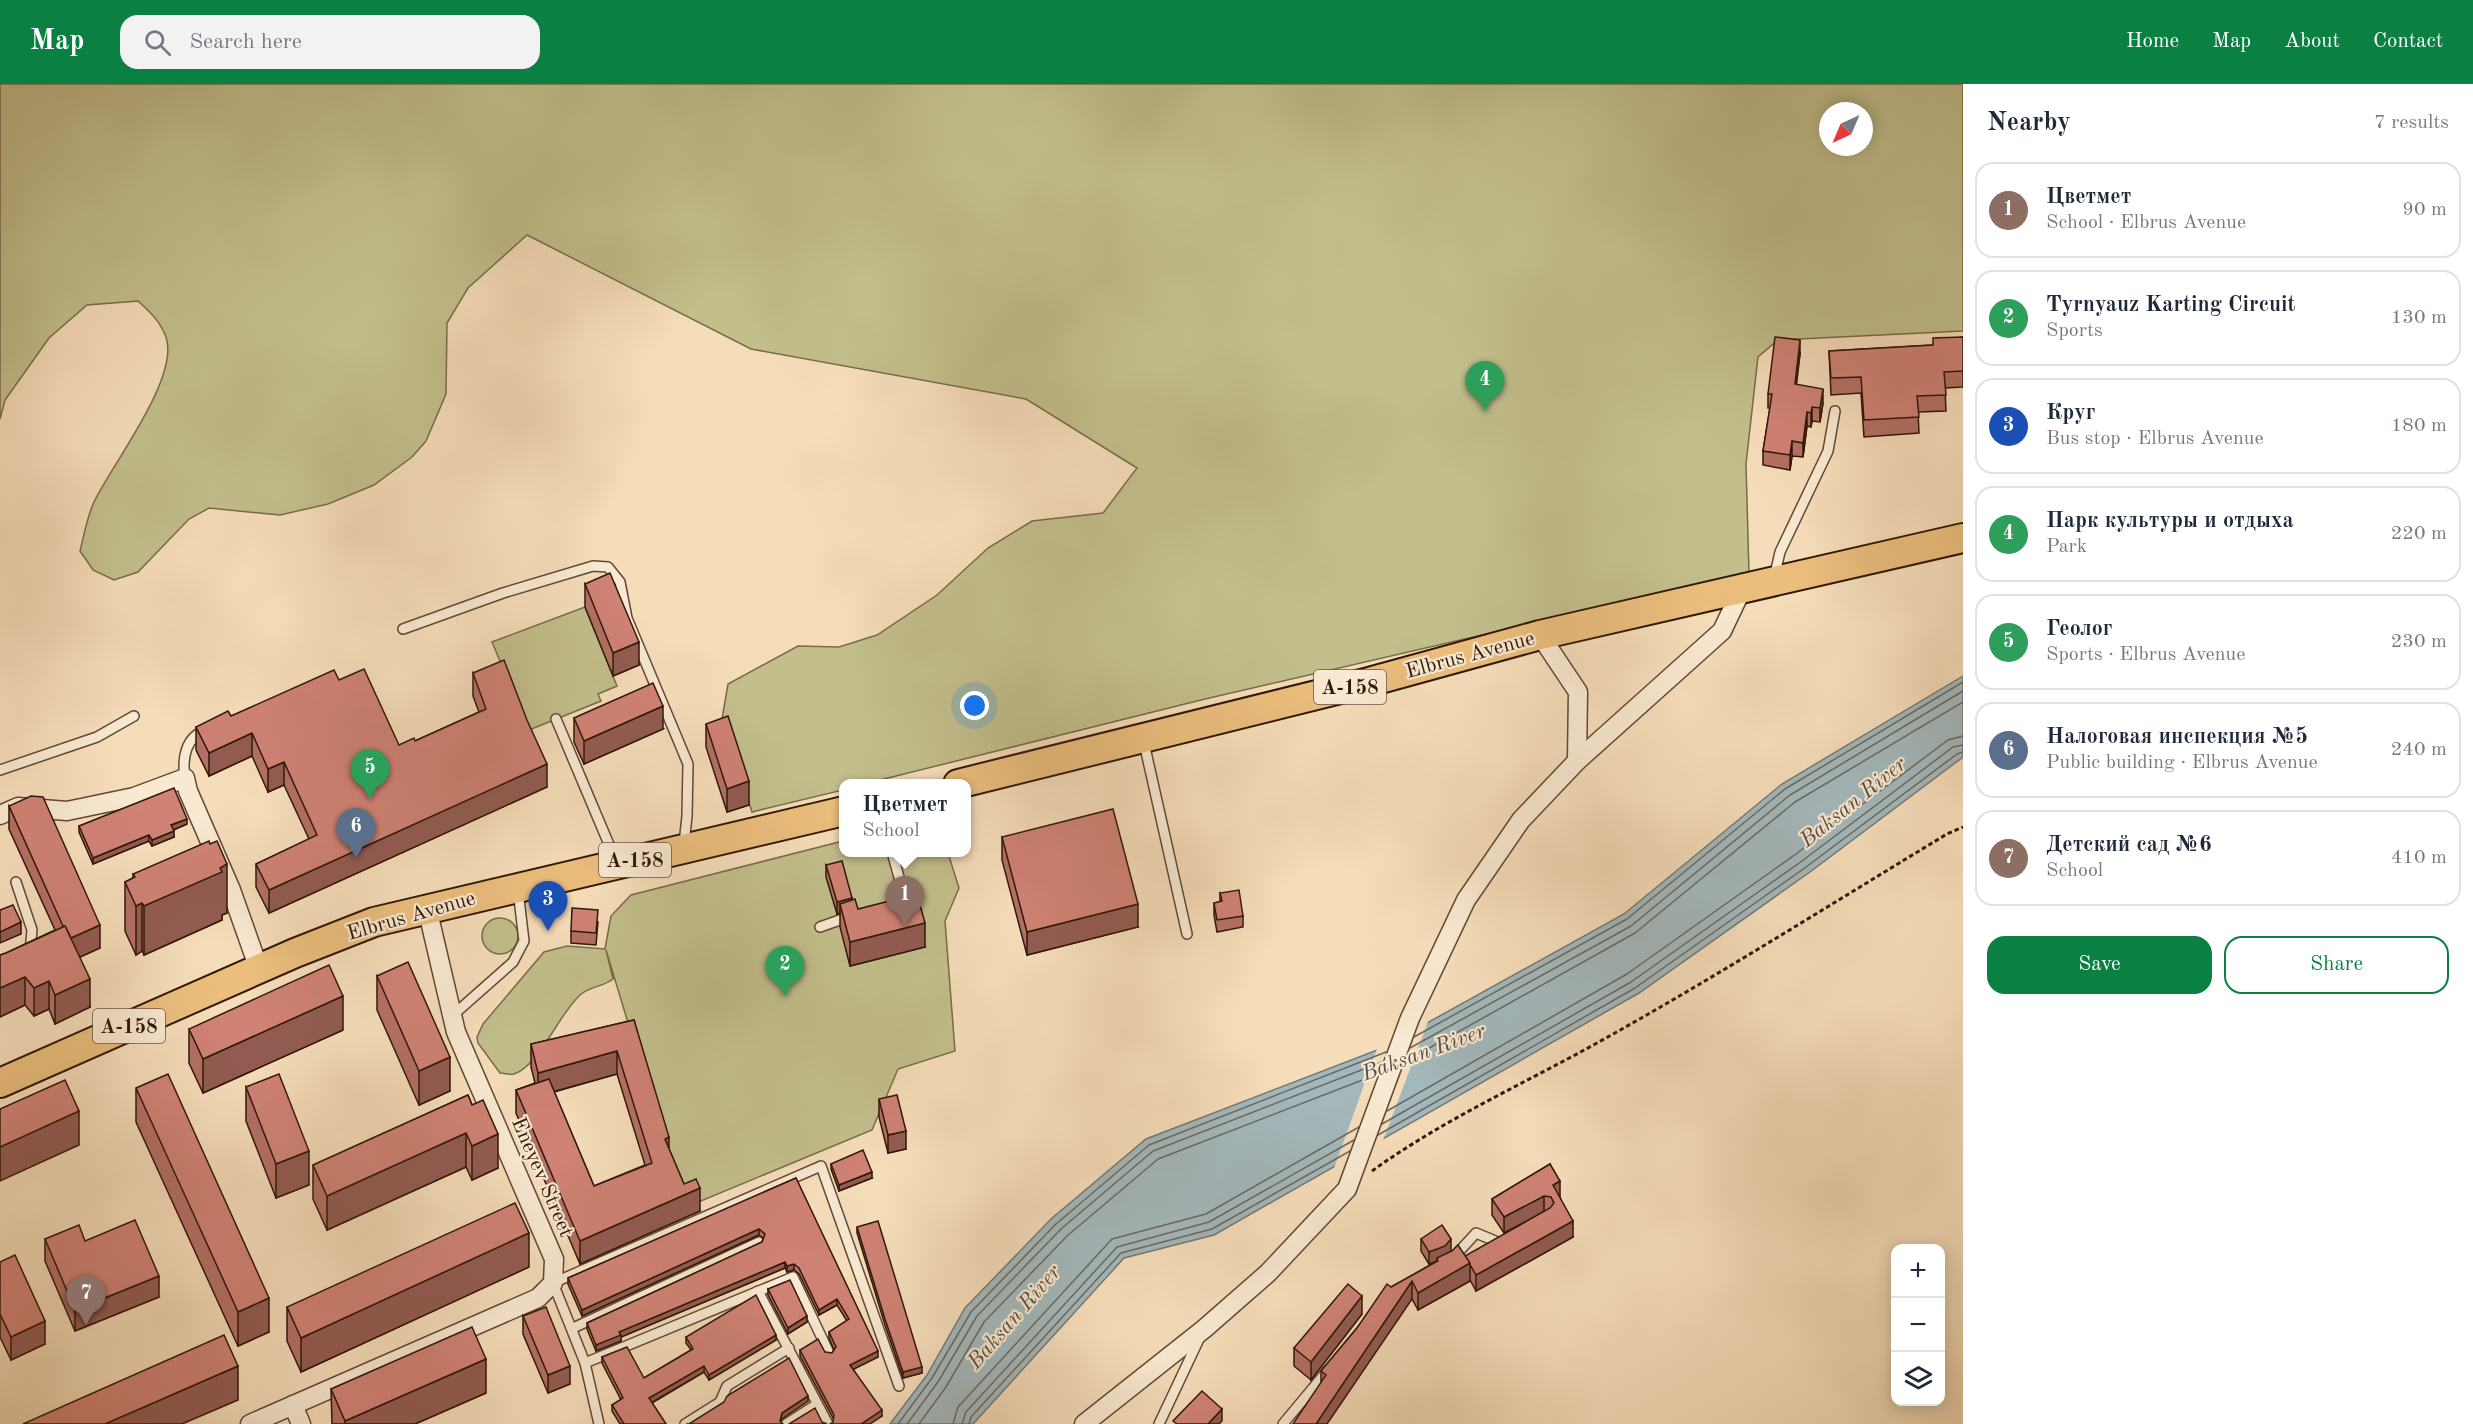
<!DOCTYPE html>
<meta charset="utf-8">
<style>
body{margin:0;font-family:"Old Standard TT",serif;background:#f2f2f3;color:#1f2937}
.controls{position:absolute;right:18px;bottom:18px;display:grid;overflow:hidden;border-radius:12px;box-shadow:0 3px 15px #0003}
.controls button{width:54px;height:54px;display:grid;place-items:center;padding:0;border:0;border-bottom:2px solid #e0e1e3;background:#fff;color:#1f2937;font:30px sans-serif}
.compass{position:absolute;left:1819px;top:18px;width:54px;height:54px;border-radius:50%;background:#fff;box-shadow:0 3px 15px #0003;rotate:224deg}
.you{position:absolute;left:975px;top:622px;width:21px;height:21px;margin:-15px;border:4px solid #fff;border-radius:50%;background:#1a73e8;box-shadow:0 0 0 9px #1a73e833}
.badge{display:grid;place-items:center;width:39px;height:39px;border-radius:50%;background:#0b8043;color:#fff;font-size:20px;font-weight:700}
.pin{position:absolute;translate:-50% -50px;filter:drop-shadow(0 2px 3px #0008)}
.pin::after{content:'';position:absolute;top:32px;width:21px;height:18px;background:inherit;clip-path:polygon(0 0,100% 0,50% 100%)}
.popup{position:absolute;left:839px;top:695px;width:132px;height:78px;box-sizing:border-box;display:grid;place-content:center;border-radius:12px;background:#fff;filter:drop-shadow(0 2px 4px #0005);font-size:20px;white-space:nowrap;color:#747a83}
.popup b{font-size:22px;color:#1f2937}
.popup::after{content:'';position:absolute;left:50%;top:100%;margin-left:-12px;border:12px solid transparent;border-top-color:#fff}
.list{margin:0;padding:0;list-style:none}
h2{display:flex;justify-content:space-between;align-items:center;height:78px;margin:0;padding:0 24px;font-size:26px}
h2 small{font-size:20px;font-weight:400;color:#747a83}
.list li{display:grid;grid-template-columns:39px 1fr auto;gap:18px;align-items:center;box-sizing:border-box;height:96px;margin:0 12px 12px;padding:0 12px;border:2px solid #e0e1e3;border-radius:18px}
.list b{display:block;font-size:22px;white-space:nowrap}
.list p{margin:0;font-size:20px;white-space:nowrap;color:#747a83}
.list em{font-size:20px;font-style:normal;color:#747a83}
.actions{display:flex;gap:12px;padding:18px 24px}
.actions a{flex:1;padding:14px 0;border:2px solid #0b8043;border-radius:18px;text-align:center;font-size:21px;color:#0b8043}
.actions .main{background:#0b8043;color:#fff}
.icon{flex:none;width:33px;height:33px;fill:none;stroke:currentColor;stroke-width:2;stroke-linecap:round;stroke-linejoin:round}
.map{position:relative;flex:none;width:1963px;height:1340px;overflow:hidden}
header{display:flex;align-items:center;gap:36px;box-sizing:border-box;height:84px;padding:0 30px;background:#0b8043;color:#fff}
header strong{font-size:28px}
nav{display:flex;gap:33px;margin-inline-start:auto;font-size:21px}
.search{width:420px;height:54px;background:#f2f2f3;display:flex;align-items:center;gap:15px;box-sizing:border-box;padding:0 21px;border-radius:18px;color:#747a83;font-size:22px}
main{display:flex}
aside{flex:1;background:#fff}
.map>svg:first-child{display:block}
</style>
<header>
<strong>Map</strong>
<div class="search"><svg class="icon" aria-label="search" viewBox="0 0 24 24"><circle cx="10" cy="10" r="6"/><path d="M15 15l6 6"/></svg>Search here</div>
<nav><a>Home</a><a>Map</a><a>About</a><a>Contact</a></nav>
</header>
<main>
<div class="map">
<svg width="1963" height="1340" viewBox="0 0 1963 1340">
<rect width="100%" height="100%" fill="#f6ddba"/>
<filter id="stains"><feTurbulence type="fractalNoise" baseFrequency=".00333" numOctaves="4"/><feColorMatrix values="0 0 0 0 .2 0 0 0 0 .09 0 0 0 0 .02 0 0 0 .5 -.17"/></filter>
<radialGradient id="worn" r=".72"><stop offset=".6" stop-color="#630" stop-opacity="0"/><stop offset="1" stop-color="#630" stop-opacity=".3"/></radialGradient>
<g fill="#c2bf8c" stroke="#796b4a" stroke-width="1.5" fill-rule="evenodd">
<path d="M0 0H1963V247L1778 256 1758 273 1746 380 1749 489 1205 615 868 699 844 700 843 706 752 728 722 635 728 600 798 562 839 563 877 551 937 511 988 464 1032 437 1103 429 1137 384 1026 315 751 265 527 151 468 204 447 239 446 310 426 357 412 373 374 401 328 420 280 431 209 424 189 435 138 488 114 496 93 486 80 467C84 451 87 433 94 418 112 380 180 294 166 253 160 237 150 228 138 217L87 221 49 254 5 316 0 335ZM1828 27H1864V63H1828Z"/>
<path d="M585 523 617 602 598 610 601 617 529 646 492 558Z"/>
<path d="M843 757 844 768 948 769 959 804 945 837 955 967 898 985 872 1046 684 1124 606 866 613 895C603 903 590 902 580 911 558 931 540 981 514 990 509 991 505 989 500 989L478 959 477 953 483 940 544 868 567 862 605 865 611 832 631 811Z"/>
<circle cx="500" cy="852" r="18"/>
</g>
<path fill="#a3b8bc" stroke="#757874" stroke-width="1.5" d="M1963 592V673L1810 788 1639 909 1214 1151 1124 1174 973 1340H890L927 1291 965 1224 1051 1135 1146 1055 1380 965 1624 830 1782 700Z"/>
<path fill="#f6ddba" d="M1429 935 1382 1059 1333 1087 1378 962Z"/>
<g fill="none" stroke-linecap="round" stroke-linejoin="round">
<g stroke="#6a6862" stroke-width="1.5">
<path d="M1414 953 1627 835 1785 705 1963 598"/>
<path d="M1410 964 1631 842 1790 711 1963 607"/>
<path d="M1406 977 1635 849 1795 718 1963 618"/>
<path d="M1387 1027 1627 890 1796 770 1948 656 1963 652"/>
<path d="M1382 1040 1631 898 1802 777 1953 663 1963 661"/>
<path d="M1378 1051 1635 904 1806 783 1957 670 1963 668"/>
<path d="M898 1340 932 1294 971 1228 1056 1140 1149 1061 1386 968"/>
<path d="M907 1340 938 1298 977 1232 1061 1145 1153 1067 1382 978"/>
<path d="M919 1340 946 1303 984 1238 1067 1152 1158 1075 1378 990"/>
<path d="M953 1340 958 1323 1112 1155 1206 1130 1359 1043"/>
<path d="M962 1340 966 1328 1117 1163 1209 1138 1354 1056"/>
<path d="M969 1340 971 1333 1121 1169 1212 1145 1350 1067"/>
</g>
<defs>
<g id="lane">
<path d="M1774 494 1780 468 1828 367 1835 327"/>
<path d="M403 545 503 509 593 482 608 483 620 498 627 534 688 680 687 732 684 760"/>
<path d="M556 635 616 777"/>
<path d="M1144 659 1187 850"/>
<path d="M0 686 97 653 134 632"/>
<path d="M185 694C182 675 185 653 206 646"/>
<path d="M892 768 905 815 896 818"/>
<path d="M16 798 32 846 30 869"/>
<path d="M820 843 851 832"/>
<path d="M452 932 513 878 524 857 518 806"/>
<path d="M1453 1174 1476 1149 1500 1159 1503 1158"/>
<path d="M758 1207 828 1340"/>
<path d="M573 1244 759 1158"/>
<path d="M585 1279 793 1193 829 1269"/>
<path d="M599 1340 585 1279 553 1199 821 1082 899 1302"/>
<path d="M685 1340 720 1318 727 1302 789 1264"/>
<path d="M786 1340 817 1320"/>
<path d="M1159 1340 1200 1253"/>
<path d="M1283 1340 1328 1286"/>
</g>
<g id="street">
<path d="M1540 551 1578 608 1577 677"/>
<path d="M0 731 18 723 67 727 134 713 185 694 188 707 231 806 259 885"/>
<path d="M293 1321 301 1340"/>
<path d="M250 1340 538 1214 553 1199 554 1175 456 948 427 824"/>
<path d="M1084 1340 1204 1245 1268 1189 1347 1105 1410 934 1466 816 1521 736 1577 677 1722 547 1742 505"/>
</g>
<g id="primary">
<path d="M958 700 1369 598 1540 551 1963 454"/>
<path d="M0 999 295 869 374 838 844 727"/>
</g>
</defs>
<use href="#lane" stroke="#624834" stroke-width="12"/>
<use href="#street" stroke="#624834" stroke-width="21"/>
<use href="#primary" stroke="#301707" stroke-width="32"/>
<path stroke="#301707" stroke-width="3" stroke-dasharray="4.5 3" stroke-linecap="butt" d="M1372 1087C1443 1036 1521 1001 1597 959 1716 893 1831 820 1947 750L1963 743"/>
<use href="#lane" stroke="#f9e9d2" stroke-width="9"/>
<use href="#street" stroke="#f9e9d2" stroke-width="18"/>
<use href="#primary" stroke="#ebbe7d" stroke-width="28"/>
</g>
<g fill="#b37065" stroke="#301707" stroke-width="1.5" fill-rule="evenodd">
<path d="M1963 253V303L1945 304 1946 327 1918 328 1919 349 1864 353 1861 309 1831 311 1829 267 1933 261Z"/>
<path d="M1800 270 1796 300 1823 319 1820 338 1812 337 1811 343 1807 342 1803 373 1792 372 1790 386 1763 381V367L1770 324H1768V310Z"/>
<path d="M585 500 639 581 613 592 585 523Z"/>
<path d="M473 589 547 703 269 829 256 803V780L309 755 284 701 268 708 252 672 209 692 196 666V643L231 632 339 596 399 661 415 657 479 628 473 612Z"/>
<path d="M574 634 663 645 584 680 574 658Z"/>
<path d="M706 640 749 721 727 728 706 663Z"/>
<path d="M9 722 100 864 80 873 90 923 55 940 49 925 34 932 25 921 0 933V871L6 869 55 846 9 745Z"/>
<path d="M187 740 173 746 174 753 152 762 149 757 93 780 79 748V742Z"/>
<path d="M1002 753 1138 843 1027 871 1002 776Z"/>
<path d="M826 781 858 825 925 863 850 882 840 843V829L837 830 826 793Z"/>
<path d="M133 790 227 829 222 831V836L144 871 142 867 136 871 125 847V798L133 794Z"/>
<path d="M1220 809 1243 832V843L1217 848 1214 831V819L1220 818Z"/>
<path d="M598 838 596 861 571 859V847Z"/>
<path d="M377 892 450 1007 419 1021 377 926Z"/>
<path d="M634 936 669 1065 684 1100 700 1127 580 1180 516 1029V1006L535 999 531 983V960ZM617 990 645 1081 594 1102 554 1008Z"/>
<path d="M189 945 343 946 203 1009 189 979Z"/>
<path d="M246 1003 309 1101 276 1114 246 1037Z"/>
<path d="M136 1004 269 1248 238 1262 136 1038Z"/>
<path d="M468 1011 498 1084 472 1096 466 1083 327 1146 313 1115V1081Z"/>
<path d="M879 1015 906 1065 888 1069 879 1033Z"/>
<path d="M831 1080 872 1094 839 1107 831 1085Z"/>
<path d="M1550 1080 1560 1113 1573 1153 1476 1207 1470 1196V1197L1418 1226 1412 1215 1321 1298V1287L1391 1203 1437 1177 1429 1180 1421 1167V1155L1451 1167 1449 1169 1465 1173 1529 1136 1504 1149 1492 1131V1115Z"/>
<path d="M796 1094 878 1273 853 1285 882 1332 833 1338 834 1336 800 1272V1266L832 1269 834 1266 829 1254V1248L847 1237 837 1221 819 1231 799 1190 794 1186 787 1188 785 1184 621 1253V1257L596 1267 587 1245V1239L762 1158 763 1154 759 1151 582 1232 568 1200V1194Z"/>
<path d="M857 1143 922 1289 903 1294 885 1241 857 1149Z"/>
<path d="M45 1155 85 1157 159 1213 75 1247 45 1177Z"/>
<path d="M0 1178 45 1260 11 1276 0 1253Z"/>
<path d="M529 1183 301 1288 287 1257V1223Z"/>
<path d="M768 1205 807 1238 788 1250 768 1211Z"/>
<path d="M1362 1230 1311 1296 1294 1282V1264Z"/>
<path d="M523 1232 570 1300 548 1309 523 1250Z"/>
<path d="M686 1253 776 1256 709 1296 704 1288 652 1319 666 1340H620L612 1327V1321L621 1316 602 1279V1273L644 1294 691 1266 686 1259Z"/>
<path d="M331 1305 486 1309 415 1340H332Z"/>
</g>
<g fill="#925b52" stroke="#301707" stroke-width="1.5">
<path d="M1800 256V270L1795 314V300Z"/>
<path d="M1823 305V319L1820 338V324Z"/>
<path d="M1812 323V337L1811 343V329Z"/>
<path d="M1807 328V342L1803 373V359Z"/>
<path d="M1792 357V372L1790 386V371Z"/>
<path d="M639 558V581L613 592V569Z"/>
<path d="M663 622V645L584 680V657Z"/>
<path d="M252 649V672L209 692V669Z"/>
<path d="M284 678V701L268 708V685Z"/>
<path d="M547 680V703L269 829V806Z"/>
<path d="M749 697V721L727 728V705Z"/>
<path d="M187 735V740L171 747V741Z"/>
<path d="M174 747V753L152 762V756Z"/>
<path d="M149 751V757L93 780V774Z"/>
<path d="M227 780V829L222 831V836L144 871V822Z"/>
<path d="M852 814V825L840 820V829L837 830V818Z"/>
<path d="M142 819V867L136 871V822Z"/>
<path d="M1138 820V843L1027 871V848Z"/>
<path d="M21 838V850L0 859V848Z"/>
<path d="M925 839V863L850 882V858Z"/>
<path d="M100 841V864L69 878V855Z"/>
<path d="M25 893V921L0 933V904Z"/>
<path d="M90 895V923L55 940V911Z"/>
<path d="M49 897V925L34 932V904Z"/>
<path d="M343 912V946L203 1009V975Z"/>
<path d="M617 967V990L538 1012V989Z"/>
<path d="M450 973V1007L419 1021V987Z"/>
<path d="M79 1027V1061L0 1097V1063Z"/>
<path d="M906 1047V1065L888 1069V1051Z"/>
<path d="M466 1049V1083L327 1146V1112Z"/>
<path d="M498 1050V1084L472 1096V1062Z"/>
<path d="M669 1053V1076L665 1055Z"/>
<path d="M309 1067V1101L276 1114V1080Z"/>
<path d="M872 1088V1094L839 1107V1101Z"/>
<path d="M1560 1097V1113L1553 1117V1101Z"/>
<path d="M700 1104V1127L580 1180V1157Z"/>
<path d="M1544 1112V1128L1504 1149V1133Z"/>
<path d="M1573 1137V1153L1476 1207V1191Z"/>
<path d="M759 1145V1151L582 1232V1226Z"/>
<path d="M529 1149V1183L301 1288V1254Z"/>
<path d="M1451 1155V1167L1445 1173 1437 1174V1177L1429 1180V1168Z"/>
<path d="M785 1178V1184L621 1253V1257L596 1267V1261L619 1248Z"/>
<path d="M1470 1179V1197L1418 1226V1209Z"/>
<path d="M794 1180V1186L787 1188V1182Z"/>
<path d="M159 1192V1213L75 1247V1226Z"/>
<path d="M1412 1197V1215L1327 1340H1316Z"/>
<path d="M1362 1212V1230L1311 1296V1278Z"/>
<path d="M269 1214V1248L238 1262V1228Z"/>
<path d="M837 1215V1221L819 1231V1226Z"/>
<path d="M807 1232V1238L788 1250V1244Z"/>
<path d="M45 1237V1260L11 1276V1253Z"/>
<path d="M776 1251V1256L709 1296V1291Z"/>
<path d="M878 1267V1273L850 1287V1281Z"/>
<path d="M486 1275V1309L415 1340H345V1337Z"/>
<path d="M238 1282V1316L182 1340H105Z"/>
<path d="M570 1282V1300L548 1309V1291Z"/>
<path d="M704 1282V1288L649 1320V1314Z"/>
<path d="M922 1283V1289L903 1294V1288Z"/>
<path d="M808 1312V1317L782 1335 780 1340 782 1329Z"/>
<path d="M1222 1325V1337L1219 1340H1208Z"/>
<path d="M882 1326V1332L870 1340H861Z"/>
</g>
<g fill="#d08275" stroke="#301707" stroke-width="1.5">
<path d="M1775 253 1800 256 1795 300 1823 305 1820 324 1812 323 1811 329 1807 328 1803 359 1792 357 1790 371 1763 367 1772 310H1768Z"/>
<path d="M1963 253V287L1944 288 1946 311 1917 312 1919 333 1864 336 1861 293 1831 294 1829 267 1933 261V254Z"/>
<path d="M610 489 639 558 613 569 585 500Z"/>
<path d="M504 576 527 636 547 680 269 806 256 780 317 751 284 678 268 685 252 649 209 669 196 643 228 627 231 632 334 586 339 596 364 585 399 661 414 654 415 657 486 625 473 589Z"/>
<path d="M653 599 663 622 584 657 574 634Z"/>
<path d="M728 632 749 697 727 705 706 640Z"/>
<path d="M174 704 187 735 171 741 174 747 152 756 149 751 93 774 79 742Z"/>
<path d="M31 712 43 713 100 841 71 854 65 842H63L9 722Z"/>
<path d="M1113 725 1138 820 1027 848 1002 753Z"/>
<path d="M209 757 210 760 217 757 227 780 220 784 222 788 144 822 142 819 136 822 125 798 135 793 133 790Z"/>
<path d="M842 777 852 814 837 818 826 781Z"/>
<path d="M1239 806 1243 832 1217 836 1214 819 1222 817 1220 809Z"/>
<path d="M917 810 925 839 850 858 840 820 855 815 858 825Z"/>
<path d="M13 821 21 838 0 848V826Z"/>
<path d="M572 824 598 826 596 849 571 847Z"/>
<path d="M65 842 90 895 55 911 49 897 34 904 25 893 0 904V871L6 869Z"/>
<path d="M408 878 450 973 419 987 377 892Z"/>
<path d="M329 881 343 912 203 975 189 945Z"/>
<path d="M634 936 669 1053 665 1055 684 1100 696 1095 700 1104 580 1157 516 1006 549 995 594 1102 652 1079 617 967 538 989 531 960Z"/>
<path d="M168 990 269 1214 238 1228 136 1004Z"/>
<path d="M279 990 309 1067 276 1080 246 1003Z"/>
<path d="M65 996 79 1027 0 1063V1025Z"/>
<path d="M468 1011 472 1021 483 1016 498 1050 472 1062 466 1049 327 1112 313 1081Z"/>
<path d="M897 1011 906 1047 888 1051 879 1015Z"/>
<path d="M863 1066 872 1088 839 1101 831 1080Z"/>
<path d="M1550 1080 1560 1097 1553 1101 1573 1137 1476 1191 1465 1172 1550 1124 1554 1119 1551 1113 1544 1112 1504 1133 1492 1115Z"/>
<path d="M796 1094 878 1267 850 1281 882 1326 861 1340H830L833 1338 834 1331 800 1266 818 1255 825 1268 832 1269 836 1263 829 1248 849 1235 837 1215 819 1226 799 1184 794 1180 787 1182 785 1178 619 1248 621 1251 596 1261 587 1239 762 1158 765 1150 759 1145 582 1226 568 1194Z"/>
<path d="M515 1119 529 1149 301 1254 287 1223Z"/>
<path d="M135 1136 159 1192 75 1226 45 1155 79 1141 85 1157Z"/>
<path d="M878 1137 922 1283 903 1288 885 1235 857 1143Z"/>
<path d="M1442 1141 1451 1155 1445 1162 1429 1168 1421 1155Z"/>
<path d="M1458 1161 1470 1179 1418 1209 1412 1197 1316 1340H1293L1326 1291 1321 1287 1357 1244 1387 1200 1391 1203 1438 1177 1437 1174 1452 1167Z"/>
<path d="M15 1171 45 1237 11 1253 0 1230V1178Z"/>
<path d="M790 1196 807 1232 788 1244 768 1205Z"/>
<path d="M1348 1200 1362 1212 1311 1278 1294 1264Z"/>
<path d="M756 1211 776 1251 709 1291 704 1282 649 1314 666 1340H624L612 1321 623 1314 602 1273 627 1263 644 1294 693 1265 686 1253Z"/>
<path d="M546 1223 570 1282 548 1291 523 1232Z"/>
<path d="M472 1243 486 1275 345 1337 331 1305Z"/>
<path d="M224 1251 238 1282 105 1340H23Z"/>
<path d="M789 1274 808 1312 782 1329 780 1337 783 1340H686H689L724 1318 727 1312Z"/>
<path d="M1202 1307 1222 1325 1208 1340H1177L1173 1337Z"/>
<path d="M815 1324 822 1338 827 1340H789Z"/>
</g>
<g text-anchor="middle" stroke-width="4.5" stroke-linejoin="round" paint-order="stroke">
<g fill="#f9e9d2" stroke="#6c5644" stroke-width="1.5">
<rect x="1314" y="586" width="72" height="34" rx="4.5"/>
<rect x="599" y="759" width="72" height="34" rx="4.5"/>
<rect x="93" y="925" width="72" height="34" rx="4.5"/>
</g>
<g font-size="20" font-weight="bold" fill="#301707">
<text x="1350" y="610">А-158</text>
<text x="635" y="783">А-158</text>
<text x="129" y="949">А-158</text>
</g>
<g font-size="21" fill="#301707" stroke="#f9e9d2">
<text transform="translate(1470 570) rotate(-15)" y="7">Elbrus Avenue</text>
<text transform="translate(411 831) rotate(-16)" y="7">Elbrus Avenue</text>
<text transform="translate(543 1093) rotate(67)" y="7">Eneyev Street</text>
</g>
<g font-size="22" font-style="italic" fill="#584f46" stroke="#f9e9d2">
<text transform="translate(1852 717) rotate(-39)" y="8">Baksan River</text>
<text transform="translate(1423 967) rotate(-20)" y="8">Baksan River</text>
<text transform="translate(1013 1232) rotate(-49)" y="8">Baksan River</text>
</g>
</g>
<rect width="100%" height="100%" filter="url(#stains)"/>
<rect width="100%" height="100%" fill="url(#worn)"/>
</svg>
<div class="controls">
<button>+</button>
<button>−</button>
<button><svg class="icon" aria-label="layers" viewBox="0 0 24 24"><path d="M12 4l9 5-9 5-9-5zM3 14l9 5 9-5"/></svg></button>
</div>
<svg class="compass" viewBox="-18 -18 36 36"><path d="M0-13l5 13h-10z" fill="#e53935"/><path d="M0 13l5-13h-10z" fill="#747a83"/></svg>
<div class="you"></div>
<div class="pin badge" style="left:905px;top:842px;background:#8d6e63">1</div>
<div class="popup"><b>Цветмет</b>School</div>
<div class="pin badge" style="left:785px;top:912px;background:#2e9e5b">2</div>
<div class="pin badge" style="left:548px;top:847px;background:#1a4fb4">3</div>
<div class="pin badge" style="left:1485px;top:327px;background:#2e9e5b">4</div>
<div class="pin badge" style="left:370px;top:715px;background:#2e9e5b">5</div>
<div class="pin badge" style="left:356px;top:774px;background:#5c6f8a">6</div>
<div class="pin badge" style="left:86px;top:1241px;background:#8d6e63">7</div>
</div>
<aside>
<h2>Nearby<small>7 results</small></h2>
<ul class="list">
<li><span class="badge" style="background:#8d6e63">1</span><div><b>Цветмет</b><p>School · Elbrus Avenue</p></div><em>90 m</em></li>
<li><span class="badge" style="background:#2e9e5b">2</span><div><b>Tyrnyauz Karting Circuit</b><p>Sports</p></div><em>130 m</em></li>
<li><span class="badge" style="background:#1a4fb4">3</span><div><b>Круг</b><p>Bus stop · Elbrus Avenue</p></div><em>180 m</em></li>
<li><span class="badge" style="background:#2e9e5b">4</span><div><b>Парк культуры и отдыха</b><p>Park</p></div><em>220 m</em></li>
<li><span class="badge" style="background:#2e9e5b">5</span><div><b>Геолог</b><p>Sports · Elbrus Avenue</p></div><em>230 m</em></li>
<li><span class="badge" style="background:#5c6f8a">6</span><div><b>Налоговая инспекция №5</b><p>Public building · Elbrus Avenue</p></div><em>240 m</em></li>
<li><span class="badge" style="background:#8d6e63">7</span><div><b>Детский сад №6</b><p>School</p></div><em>410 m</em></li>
</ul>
<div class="actions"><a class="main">Save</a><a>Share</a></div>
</aside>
</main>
